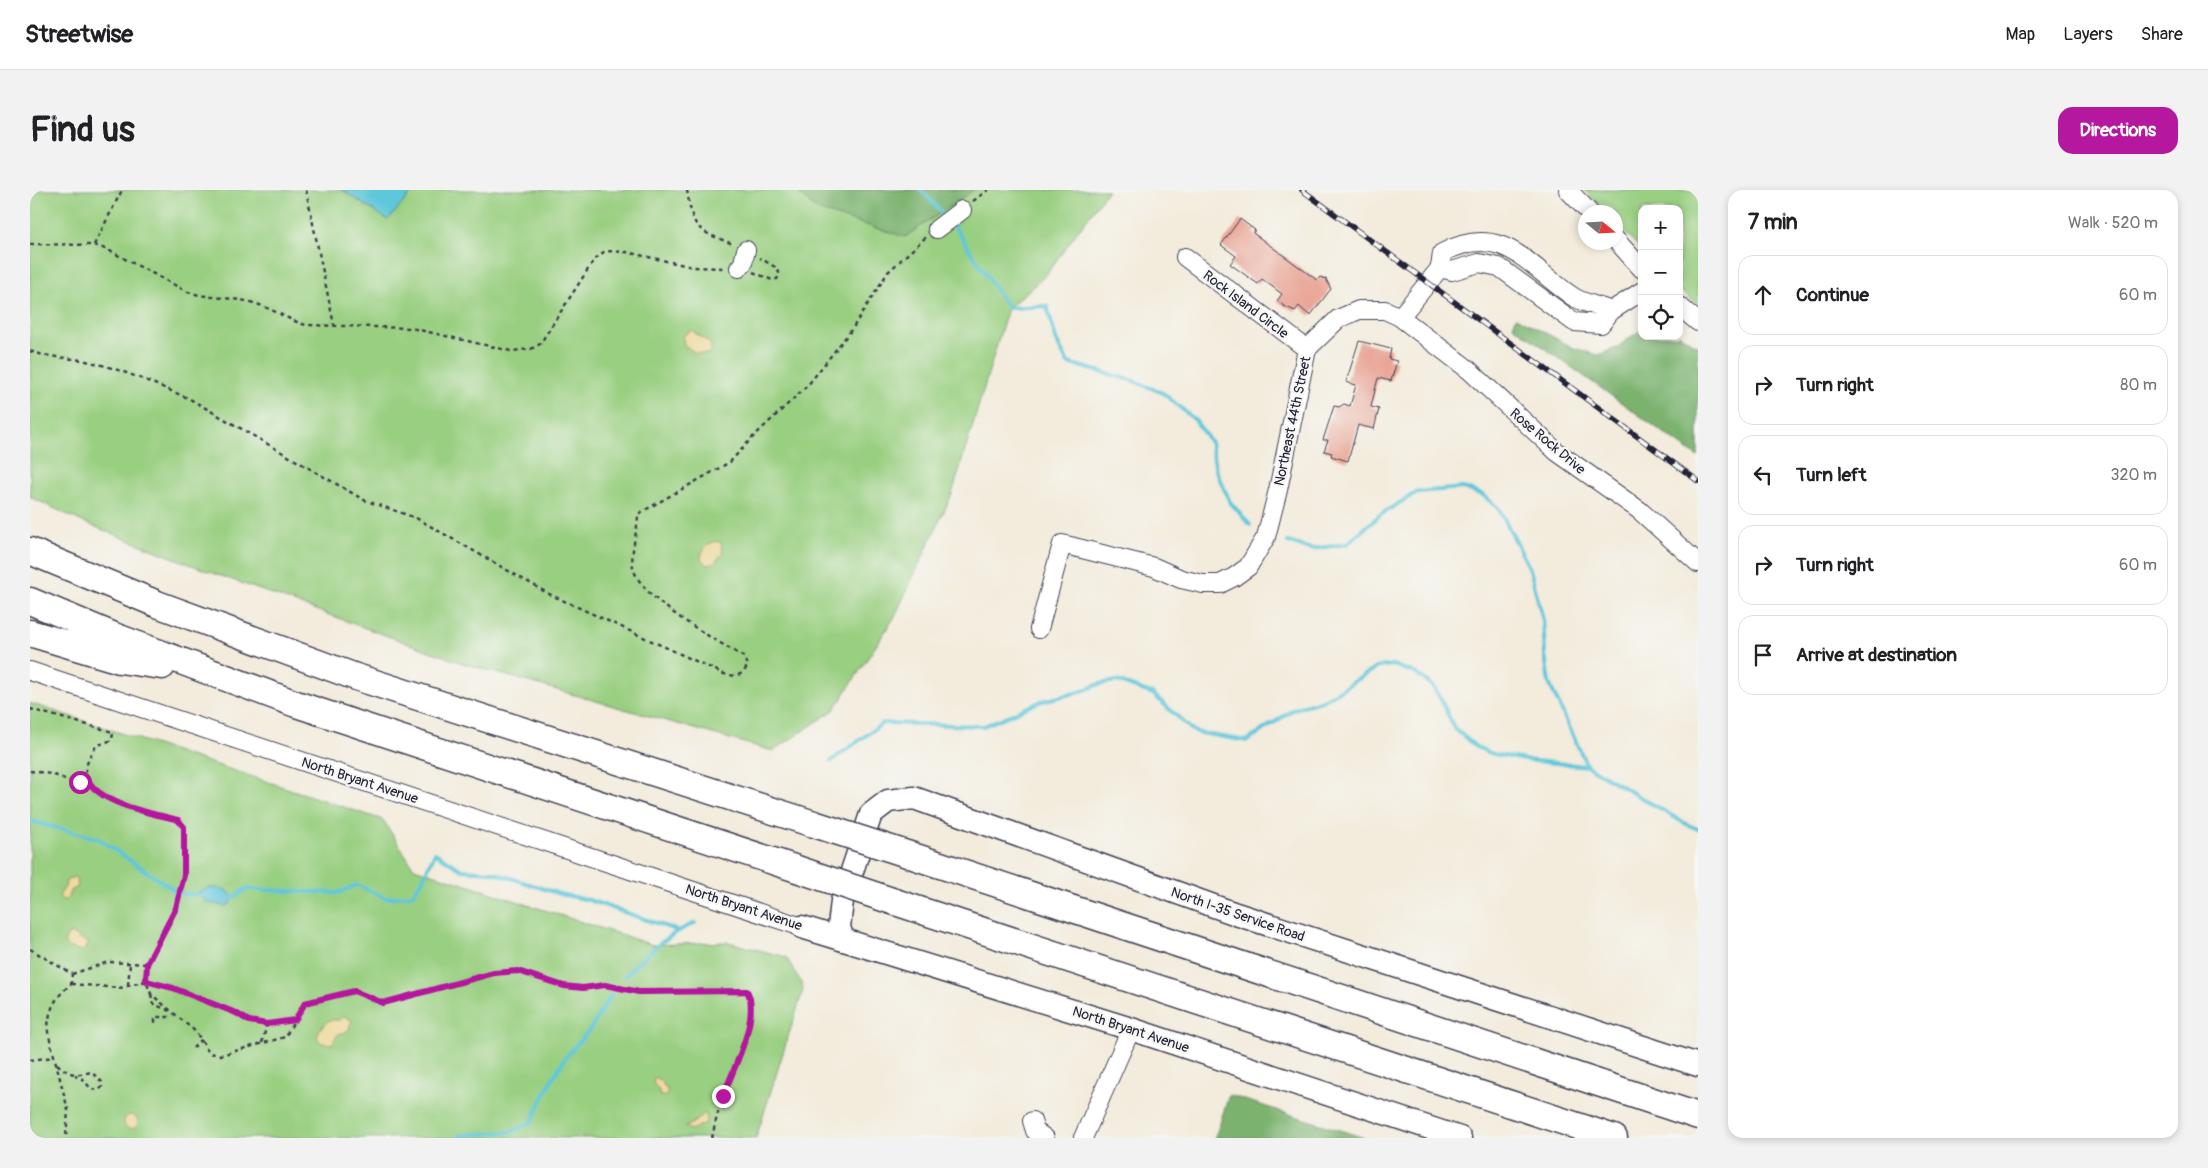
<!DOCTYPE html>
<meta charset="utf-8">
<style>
body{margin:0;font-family:Pangolin,sans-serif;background:#f2f2f2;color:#202124}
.controls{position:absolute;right:15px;top:15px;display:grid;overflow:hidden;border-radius:10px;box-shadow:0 2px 8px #0003}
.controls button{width:45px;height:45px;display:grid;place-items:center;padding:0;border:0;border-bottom:1px solid #e0e0e0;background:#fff;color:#202124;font:25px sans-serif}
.compass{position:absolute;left:1548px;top:15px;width:45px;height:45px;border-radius:50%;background:#fff;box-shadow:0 2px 8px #0003;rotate:108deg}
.stop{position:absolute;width:15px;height:15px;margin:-11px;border:4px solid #b5179e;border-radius:50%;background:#fff}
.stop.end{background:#b5179e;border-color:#fff;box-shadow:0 1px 5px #0008}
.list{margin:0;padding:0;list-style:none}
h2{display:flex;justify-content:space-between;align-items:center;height:65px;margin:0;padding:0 20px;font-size:21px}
h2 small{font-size:16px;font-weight:400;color:#757577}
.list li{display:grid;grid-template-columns:32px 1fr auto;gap:15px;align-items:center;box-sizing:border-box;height:80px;margin:0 10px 10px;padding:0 10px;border:1px solid #e0e0e0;border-radius:15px}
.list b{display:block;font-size:19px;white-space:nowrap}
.list em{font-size:16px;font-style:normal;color:#757577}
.icon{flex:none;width:28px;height:28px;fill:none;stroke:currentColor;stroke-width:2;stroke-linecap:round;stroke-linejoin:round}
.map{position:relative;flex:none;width:1668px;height:948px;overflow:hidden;border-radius:15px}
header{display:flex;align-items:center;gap:30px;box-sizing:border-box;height:70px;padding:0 25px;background:#fff;border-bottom:1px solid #e0e0e0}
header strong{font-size:24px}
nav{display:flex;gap:28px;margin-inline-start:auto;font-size:18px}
.intro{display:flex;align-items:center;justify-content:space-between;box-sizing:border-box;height:120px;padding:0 30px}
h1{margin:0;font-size:35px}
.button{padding:12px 22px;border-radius:15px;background:#b5179e;color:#fff;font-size:18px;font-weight:700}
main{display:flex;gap:30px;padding:0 30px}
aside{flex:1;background:#fff;border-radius:15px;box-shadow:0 2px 8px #0003}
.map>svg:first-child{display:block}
</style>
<header>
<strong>Streetwise</strong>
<nav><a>Map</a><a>Layers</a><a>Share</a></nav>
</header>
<div class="intro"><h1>Find us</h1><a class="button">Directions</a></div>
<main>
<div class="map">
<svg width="1668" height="948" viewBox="0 0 1668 948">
<rect width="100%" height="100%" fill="#f6f6f2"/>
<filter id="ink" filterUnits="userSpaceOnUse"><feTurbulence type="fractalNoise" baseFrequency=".02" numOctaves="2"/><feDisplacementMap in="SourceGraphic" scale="10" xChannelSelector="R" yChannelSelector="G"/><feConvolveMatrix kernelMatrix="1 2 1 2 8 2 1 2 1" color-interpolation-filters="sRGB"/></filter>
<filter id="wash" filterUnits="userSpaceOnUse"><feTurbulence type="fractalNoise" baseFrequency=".0096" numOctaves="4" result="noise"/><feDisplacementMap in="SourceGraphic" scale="20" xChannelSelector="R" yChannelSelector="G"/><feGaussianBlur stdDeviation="1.12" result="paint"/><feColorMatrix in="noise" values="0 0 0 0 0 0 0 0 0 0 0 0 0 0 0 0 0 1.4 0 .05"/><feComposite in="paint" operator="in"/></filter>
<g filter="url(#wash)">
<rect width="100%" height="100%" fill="#f3ebdb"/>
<g fill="#99cf80" stroke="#5e785e">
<path d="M0 0H1078L1015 86 978 118 922 304 864 428 804 520 743 561 435 474 172 379 53 332 0 307Z"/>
<path d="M1554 0H1668V114L1649 100V19H1612V60L1586 33V22H1576Z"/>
<path d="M0 513 353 630 384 678 623 755 698 752 756 767 772 794 773 800 726 948H0Z"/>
</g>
<g fill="#7ab26e" stroke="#4e6a54">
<path d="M765 0H944L875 47 787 20Z"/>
<path d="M1486 127 1544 158 1568 165 1586 158 1612 139V146H1649V144L1668 156V267L1483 136Z"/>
<path d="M1199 905 1335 948H1185Z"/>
</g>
<g fill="#eeda9e" stroke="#887e6c">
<path d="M661 140 681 154V160L677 164 666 163 654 155 653 146Z"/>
<path d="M686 351 691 353 693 363 684 373 677 375 671 369C672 359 676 355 686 351Z"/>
<path d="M43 687 46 688 48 697 40 701 37 710H33L29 706 35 697 36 691Z"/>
<path d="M39 743 59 753 53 761 37 757 34 752Z"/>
<path d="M314 826 322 830 318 841 308 844 302 854 291 853 287 847 289 840 299 830H309Z"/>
<path d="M625 887 630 890 638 901 635 907 629 905V901L623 893Z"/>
<path d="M674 924 677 925 676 933 661 940 655 936 660 935Z"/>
<circle cx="101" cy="932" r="7"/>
</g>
<g fill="#5ec7da" stroke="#40748a">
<path d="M312 0H384L358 30Z"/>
<path d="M179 698C189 698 199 698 203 708L199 715 194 716 175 712 174 708 164 704Z"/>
</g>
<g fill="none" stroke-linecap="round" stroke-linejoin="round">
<g stroke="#5ec7da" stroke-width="4">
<path d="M891 0 915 26"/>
<path d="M922 33 978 118 1017 116 1026 150 1038 173 1101 190 1133 203 1165 230 1181 253 1186 280 1200 312 1220 335"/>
<path d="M1258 352 1281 359 1317 354 1350 325 1387 302 1433 298 1453 305 1469 319 1500 379 1513 430 1515 465 1519 493 1557 576"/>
<path d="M801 571 853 533 954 536 1012 511 1050 502 1069 494 1087 491 1123 504 1162 540 1170 543 1217 551 1264 519 1294 510 1348 477 1363 475 1385 483 1401 494 1410 507 1424 538 1446 557 1463 564 1495 570 1557 576 1656 634 1668 639"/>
<path d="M0 631 67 648 144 700 155 704 171 705"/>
<path d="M198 707 203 708 216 699 307 703 327 695 356 708 382 705 393 689 405 663 432 680 462 682 530 704 559 710 646 740"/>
<path d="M595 786C617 764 636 745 665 733"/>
<path d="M426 948 431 945 480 942 501 933 521 891 535 868 561 838 581 805"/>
</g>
</g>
<g id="blocks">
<g fill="#e89f8f">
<path d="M1210 29 1225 40 1223 43 1287 90 1290 87 1296 89 1301 99 1280 126 1269 116 1265 121 1254 116 1247 111 1252 104 1232 89 1228 94 1200 74 1206 66 1191 55Z"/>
<path d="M1329 151 1361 159 1359 169 1367 171 1361 191 1348 188 1341 217 1349 219 1344 239 1328 235 1318 271 1301 266 1302 263 1294 261 1298 250H1293L1304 216 1309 217 1314 214 1320 216 1326 195 1316 192Z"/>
</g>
</g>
</g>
<g filter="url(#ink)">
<use href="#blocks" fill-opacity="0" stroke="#414053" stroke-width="1"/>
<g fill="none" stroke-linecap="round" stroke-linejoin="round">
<defs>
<g id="minor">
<path d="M1538 0 1559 22"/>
<path d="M907 39 932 20"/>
<path d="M1586 50 1612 79"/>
<path d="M1155 67 1277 159"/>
<path d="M709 78 713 73 716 60"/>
<path d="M1410 78 1422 81 1449 73 1469 77 1544 132 1571 134 1581 121 1612 101"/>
<path d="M1649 116 1668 132"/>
<path d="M1370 127 1410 78 1412 63C1472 31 1497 75 1542 106 1554 114 1568 115 1581 121"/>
<path d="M1009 439 1032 354 1124 377 1151 389 1173 394H1190L1204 387 1218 377 1236 347 1248 300 1277 159 1308 129 1329 120H1355L1370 127 1439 180 1527 262 1609 320 1668 373"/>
<path d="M0 481 772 737"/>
<path d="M1002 931 1005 941 1015 948"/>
<path d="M1053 948 1101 839"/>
</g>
<g id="major">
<path d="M772 737 1101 839 1430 948"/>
<path d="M813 750 809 737 812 711 841 624 858 611 884 608 1206 724 1668 875"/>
</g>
<g id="highway">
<path d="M0 361 127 414 326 487 784 634"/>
<path d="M0 411 84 446 266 514 767 679"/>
<path d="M0 443 90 470 132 476"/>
<path d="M880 665 1668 926"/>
<path d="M862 711 1584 948"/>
</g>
</defs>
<use href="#minor" stroke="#414053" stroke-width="20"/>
<use href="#major" stroke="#414053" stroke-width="25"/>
<use href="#highway" stroke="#414053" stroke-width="29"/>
<g stroke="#414053" stroke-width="2.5" stroke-dasharray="4 4" stroke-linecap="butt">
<path d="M276 0 304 135"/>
<path d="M657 0C663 40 666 40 703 54"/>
<path d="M943 11 958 0"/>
<path d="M0 54 64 55 78 60 158 102C180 109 203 107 224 113 243 119 258 130 276 135L381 138 481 161 501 159 510 154 564 70 575 61 596 62 663 77 696 78"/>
<path d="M64 55 92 0"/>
<path d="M723 82 742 90 747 89 750 84 745 77 730 68"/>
<path d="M0 161C19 168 37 167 56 171 92 179 127 195 160 209L334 310 386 328 519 404 694 484 705 486 713 483 718 475 714 467C686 450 609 409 603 377 600 361 608 341 608 324L700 272 722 248 778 195 822 139 858 82 896 47"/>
<path d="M0 519 83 542 82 550 66 556C61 565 55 573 56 584 58 612 127 625 149 630L154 637V685L146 718 117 774 116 791 121 804 166 842 179 863 191 865 255 847 275 813 325 801 353 813 364 811 464 783 488 781 534 796 553 798 575 795 609 802 717 801C732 826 702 880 693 907 688 920 685 934 682 948"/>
<path d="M0 581C8 582 16 583 24 585 36 589 44 595 58 590"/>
<path d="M0 759 42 784 41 794C24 808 18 821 18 842L38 920 36 948"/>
<path d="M42 784 78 772 117 774"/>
<path d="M41 794 90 798 116 791 143 798 206 823 219 831 237 834 265 830"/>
<path d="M98 795 100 774"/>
<path d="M121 804 123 814 138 820V827H125V835"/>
<path d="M232 853 237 834"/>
<path d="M163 858 172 849"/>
<path d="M0 870 24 867"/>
<path d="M27 874C40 885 45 886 61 882L72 892V897L69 900 61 899 53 889 45 886"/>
</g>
<use href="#minor" stroke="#fff" stroke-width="18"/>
<use href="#major" stroke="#fff" stroke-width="22"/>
<use href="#highway" stroke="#fff" stroke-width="26"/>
<defs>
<path id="rail" d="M1272 0 1668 291"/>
</defs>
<use href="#rail" stroke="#22223b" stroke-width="5.5"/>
<use href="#rail" stroke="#f6f6f2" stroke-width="4" stroke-dasharray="11" stroke-linecap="butt"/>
<defs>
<g id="highway-bridge">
<path d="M784 634 880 665"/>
<path d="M767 679 862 711"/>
</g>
</defs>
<use href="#highway-bridge" stroke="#414053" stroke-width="29" stroke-linecap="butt"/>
<use href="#highway-bridge" stroke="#fff" stroke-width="26"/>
</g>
</g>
<g fill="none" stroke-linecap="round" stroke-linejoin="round" filter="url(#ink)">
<path stroke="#b5179e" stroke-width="6" d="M50 592 58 590C71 615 123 623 148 630L154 637V685L146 718 117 774 116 791 143 798 206 823 219 831 237 834 265 830 275 813 324 801 353 813 464 783 488 781 534 796 553 798 575 795 609 802 717 801C731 826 703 880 693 906"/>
</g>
<g text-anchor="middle" stroke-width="4.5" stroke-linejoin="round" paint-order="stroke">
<g font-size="14" fill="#22223b" stroke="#f6f6f2">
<text transform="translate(1216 114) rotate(37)" y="5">Rock Island Circle</text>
<text transform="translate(1262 231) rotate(-78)" y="5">Northeast 44th Street</text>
<text transform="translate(1518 251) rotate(40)" y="5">Rose Rock Drive</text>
<text transform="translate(330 590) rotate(18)" y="5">North Bryant Avenue</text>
<text transform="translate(714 717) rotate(18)" y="5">North Bryant Avenue</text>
<text transform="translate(1208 724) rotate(19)" y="5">North I-35 Service Road</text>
<text transform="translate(1101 839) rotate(18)" y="5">North Bryant Avenue</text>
</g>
</g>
</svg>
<div class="controls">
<button>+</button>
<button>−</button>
<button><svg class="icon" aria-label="locate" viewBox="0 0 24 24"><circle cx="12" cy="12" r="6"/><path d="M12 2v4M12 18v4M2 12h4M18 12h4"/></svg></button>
</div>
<svg class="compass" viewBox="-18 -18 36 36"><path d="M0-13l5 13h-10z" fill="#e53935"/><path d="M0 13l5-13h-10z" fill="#757577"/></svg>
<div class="stop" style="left:50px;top:592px"></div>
<div class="stop end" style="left:693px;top:906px"></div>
</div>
<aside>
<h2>7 min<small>Walk · 520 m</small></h2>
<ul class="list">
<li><svg class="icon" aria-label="ahead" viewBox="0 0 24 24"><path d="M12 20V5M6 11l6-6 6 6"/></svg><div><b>Continue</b></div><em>60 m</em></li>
<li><svg class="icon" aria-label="right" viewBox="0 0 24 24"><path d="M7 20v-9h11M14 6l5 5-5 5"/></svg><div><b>Turn right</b></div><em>80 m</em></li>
<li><svg class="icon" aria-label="left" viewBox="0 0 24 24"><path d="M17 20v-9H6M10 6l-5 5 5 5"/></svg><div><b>Turn left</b></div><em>320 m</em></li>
<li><svg class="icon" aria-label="right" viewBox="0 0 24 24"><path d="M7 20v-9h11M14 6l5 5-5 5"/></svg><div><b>Turn right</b></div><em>60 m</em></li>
<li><svg class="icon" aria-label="arrive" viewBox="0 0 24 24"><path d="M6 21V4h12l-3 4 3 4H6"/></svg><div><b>Arrive at destination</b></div></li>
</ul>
</aside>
</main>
